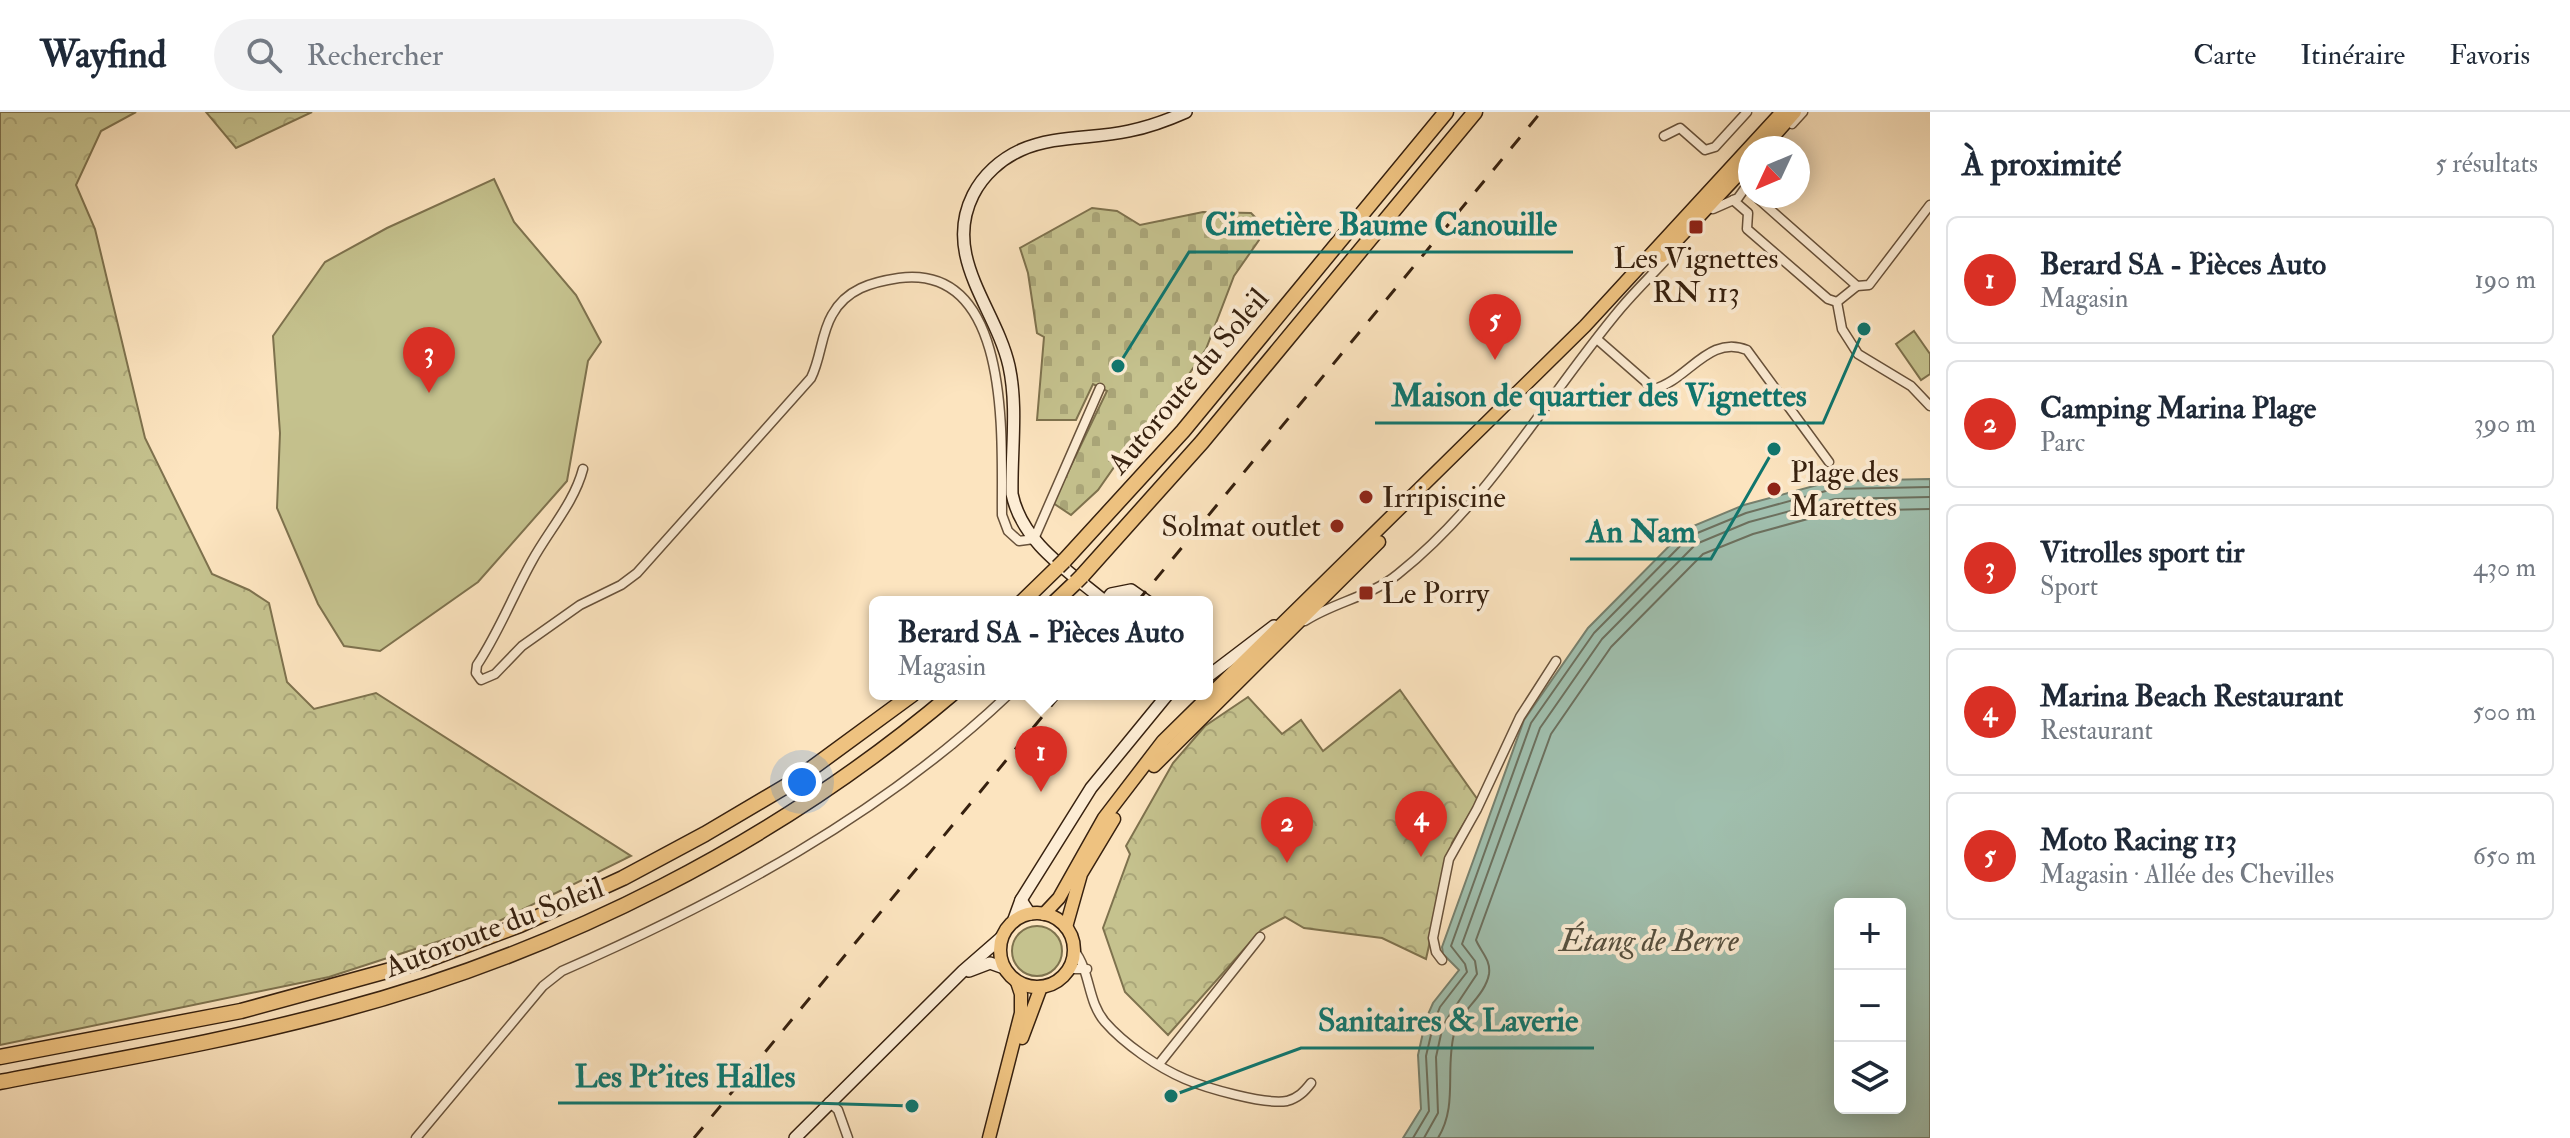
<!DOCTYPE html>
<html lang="fr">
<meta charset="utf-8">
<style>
body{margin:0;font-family:"IM FELL Double Pica",serif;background:#f2f2f3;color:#1f2937}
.controls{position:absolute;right:24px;bottom:24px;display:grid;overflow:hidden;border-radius:12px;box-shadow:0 4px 20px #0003}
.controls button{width:72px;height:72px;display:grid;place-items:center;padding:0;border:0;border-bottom:2px solid #e0e1e3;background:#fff;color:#1f2937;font:40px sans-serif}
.compass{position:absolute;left:1738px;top:24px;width:72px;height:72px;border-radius:50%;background:#fff;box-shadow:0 4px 20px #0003;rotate:226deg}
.you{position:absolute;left:802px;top:670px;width:28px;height:28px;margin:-20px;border:6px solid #fff;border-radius:50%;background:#1a73e8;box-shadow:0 0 0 12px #1a73e833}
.badge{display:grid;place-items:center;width:52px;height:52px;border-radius:50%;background:#d93025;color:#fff;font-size:26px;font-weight:700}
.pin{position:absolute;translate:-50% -66px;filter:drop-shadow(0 2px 4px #0008)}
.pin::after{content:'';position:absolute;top:42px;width:28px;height:24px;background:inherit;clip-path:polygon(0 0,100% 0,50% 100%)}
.popup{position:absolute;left:869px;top:484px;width:344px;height:104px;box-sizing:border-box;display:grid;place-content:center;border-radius:12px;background:#fff;filter:drop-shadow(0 2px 6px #0005);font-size:26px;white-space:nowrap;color:#747a83}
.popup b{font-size:30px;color:#1f2937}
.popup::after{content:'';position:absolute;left:50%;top:100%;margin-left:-16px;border:16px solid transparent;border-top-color:#fff}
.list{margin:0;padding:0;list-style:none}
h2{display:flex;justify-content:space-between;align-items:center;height:104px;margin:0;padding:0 32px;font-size:34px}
h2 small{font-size:26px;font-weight:400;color:#747a83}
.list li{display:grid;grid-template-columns:52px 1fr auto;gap:24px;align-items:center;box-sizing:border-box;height:128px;margin:0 16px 16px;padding:0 16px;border:2px solid #e0e1e3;border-radius:12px}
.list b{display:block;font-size:30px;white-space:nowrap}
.list p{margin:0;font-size:26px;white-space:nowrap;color:#747a83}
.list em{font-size:26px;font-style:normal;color:#747a83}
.icon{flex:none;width:44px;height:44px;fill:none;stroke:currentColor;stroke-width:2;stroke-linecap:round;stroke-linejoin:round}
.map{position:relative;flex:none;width:1930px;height:1026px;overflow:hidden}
header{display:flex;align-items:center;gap:48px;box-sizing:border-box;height:112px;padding:0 40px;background:#fff;border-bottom:2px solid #e0e1e3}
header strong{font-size:38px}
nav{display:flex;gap:44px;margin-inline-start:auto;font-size:28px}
.search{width:560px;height:72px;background:#f2f2f3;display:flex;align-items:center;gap:20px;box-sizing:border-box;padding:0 28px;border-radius:44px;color:#747a83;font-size:30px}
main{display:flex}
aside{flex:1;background:#fff}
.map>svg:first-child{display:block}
</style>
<header>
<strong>Wayfind</strong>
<div class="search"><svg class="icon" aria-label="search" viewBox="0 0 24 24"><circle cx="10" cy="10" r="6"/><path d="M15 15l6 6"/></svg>Rechercher</div>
<nav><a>Carte</a><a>Itinéraire</a><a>Favoris</a></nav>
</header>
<main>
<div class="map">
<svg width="1930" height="1026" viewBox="0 0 1930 1026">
<defs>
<pattern id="forest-crowns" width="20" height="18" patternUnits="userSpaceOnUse" patternTransform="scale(2)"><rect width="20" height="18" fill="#c5c28e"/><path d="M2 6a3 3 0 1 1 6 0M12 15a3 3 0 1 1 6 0" fill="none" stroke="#aaa679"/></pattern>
<pattern id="cemetery-stones" width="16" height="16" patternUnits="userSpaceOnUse" patternTransform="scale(2)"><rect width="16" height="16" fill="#c5c28e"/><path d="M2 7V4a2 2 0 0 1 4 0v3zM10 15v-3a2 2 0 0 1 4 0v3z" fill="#aaa679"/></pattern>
</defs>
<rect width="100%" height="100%" fill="#fce4bf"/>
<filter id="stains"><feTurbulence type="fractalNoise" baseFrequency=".0025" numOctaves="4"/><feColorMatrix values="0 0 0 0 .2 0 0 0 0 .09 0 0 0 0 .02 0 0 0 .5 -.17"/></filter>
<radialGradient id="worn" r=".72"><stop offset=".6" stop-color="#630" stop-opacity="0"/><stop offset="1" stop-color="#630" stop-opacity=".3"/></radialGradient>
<g fill="#c5c28e" stroke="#7e724e" stroke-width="2">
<path d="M494 67 514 110 576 183 601 230 588 249 567 369 478 470 380 539 344 534 318 492 277 396 280 321 273 224 325 150 387 116Z"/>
<path d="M1914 219 1930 242V262L1921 268 1896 232Z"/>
<circle cx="1037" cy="839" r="25"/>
</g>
<g fill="url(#forest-crowns)" stroke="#7e724e" stroke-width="2">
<path d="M0 0H136L101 19 76 73 95 117 145 326 212 462 249 478 269 491 287 570 314 597 376 581 631 744 495 811 329 865 0 933Z"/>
<path d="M206 0H312L236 36Z"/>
<path d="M1400 578 1478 688 1452 731 1426 847 1382 826 1304 816 1285 805 1261 818 1168 923 1125 880 1103 816 1130 742 1126 734 1173 651 1205 614 1248 585 1282 622 1301 608 1323 639Z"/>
</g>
<path fill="url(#cemetery-stones)" stroke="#7e724e" stroke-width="2" d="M1092 96 1117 99 1140 113 1203 100 1251 101 1262 112 1259 128 1234 164 1206 237 1154 314 1140 318 1098 378 1071 403 1053 391 1107 279 1093 272 1076 308H1037L1044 225 1037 221 1028 161 1020 136Z"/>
<path fill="#a0bfae" stroke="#76806e" stroke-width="2" fill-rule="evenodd" d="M1930 367V1026H1403L1421 997 1418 943 1426 907 1433 891 1459 858 1443 842 1442 835 1524 608 1588 516 1686 417 1744 393 1832 369ZM1840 792H1900V996H1840Z"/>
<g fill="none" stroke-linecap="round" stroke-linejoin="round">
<g stroke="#6c705e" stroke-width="2">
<path d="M1413 1026 1429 999 1426 944 1434 910 1440 895 1467 860 1465 852 1451 834 1531 611 1594 521 1690 424 1746 401 1833 377 1930 375"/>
<path d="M1424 1026 1438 1001 1436 945 1443 913 1477 862 1475 849 1462 832 1540 616 1602 527 1696 432 1749 410 1835 387 1930 385"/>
<path d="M1438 1026C1458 994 1445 958 1454 922 1459 899 1485 885 1489 862 1491 848 1481 840 1476 828L1551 622 1611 535 1703 442 1753 422 1837 399 1930 397"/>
</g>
<defs>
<g id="street">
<path d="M1792 12 1803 0"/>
<path d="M1664 24 1680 16 1705 38 1715 35 1747 0"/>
<path d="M1755 84 1857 174"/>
<path d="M1733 88 1748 101 1747 117 1828 187 1837 190"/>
<path d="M1713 97 1738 86 1750 69"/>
<path d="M1837 190 1842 217 1858 242 1911 274 1930 294"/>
<path d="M1837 190 1857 174 1869 173 1930 93"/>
<path d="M1598 228 1654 277C1688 268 1709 222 1747 238L1829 350"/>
<path d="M583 357C574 391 549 418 532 449 513 483 499 520 477 553L476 561 481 568 495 562 522 534 580 493 621 473 637 461 811 266C821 246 821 222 832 203 846 177 872 170 899 166 1014 151 1001 332 1002 403L1008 419 1019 429 1034 427 1100 276"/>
<path d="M1305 509C1334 490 1370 485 1398 462 1491 388 1546 285 1621 196 1637 177 1655 160 1671 142"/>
<path d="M1074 838C1091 860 1087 889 1105 910 1124 932 1159 956 1185 967 1206 976 1265 993 1287 989 1298 986 1304 980 1311 971"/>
<path d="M1442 848 1436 840 1433 826 1449 747 1477 697 1520 605 1556 549"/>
<path d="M1069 857H1087"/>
<path d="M1159 952 1260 825"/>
<path d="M829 990 838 998 848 1026"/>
<path d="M416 1026 543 874 562 859C722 789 882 703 1009 582"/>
</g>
<g id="secondary">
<path d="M1103 488C1067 458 1022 430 1012 382 1011 341 1018 295 1009 254 996 196 942 145 973 83 983 63 1001 47 1021 38 1055 23 1093 27 1129 19 1149 15 1168 8 1186 0"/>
<path d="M1105 490 1111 482 1131 478 1148 490"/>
<path d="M1207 565 1274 514"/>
<path d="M1021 788 1030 802"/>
<path d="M1013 810 1021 788 1091 676 1168 582"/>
<path d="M969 859 990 851 1004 856"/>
<path d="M795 1026 963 859 1002 825"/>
</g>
<g id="primary">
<path d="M1763 36 1795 0"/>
<path d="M1662 144 1750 50"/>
<path d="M1154 654 1379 430"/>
<circle cx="1037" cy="838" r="37"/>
<path d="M1044 802 1059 786 1104 706 1163 629 1585 214 1782 0"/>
<path d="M1066 815 1081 762 1114 707"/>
<path d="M1022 926 1041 875"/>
<path d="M989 1026 1021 901V882L1017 870"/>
</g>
<g id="highway">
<path d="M1064 449 1183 319 1446 0"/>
<path d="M1082 464 1202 330 1475 0"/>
<path d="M1022 490 1058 455"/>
<path d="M1055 490 1076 470"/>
<path d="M0 945 241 899 427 848 520 813 623 766 705 722 793 670 913 582"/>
<path d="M0 970C113 948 227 929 338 899 561 840 776 731 952 582"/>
</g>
</defs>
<use href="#street" stroke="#68523b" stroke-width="11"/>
<use href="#secondary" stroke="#37210f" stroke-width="14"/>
<use href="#primary" stroke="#37210f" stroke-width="15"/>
<use href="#highway" stroke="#37210f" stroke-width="17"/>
<use href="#street" stroke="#fdedd5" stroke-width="8"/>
<use href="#secondary" stroke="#fdedd5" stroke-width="11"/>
<use href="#primary" stroke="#eec280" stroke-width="12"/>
<use href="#highway" stroke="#eec280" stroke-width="14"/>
<g stroke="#37210f" stroke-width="3" stroke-dasharray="14 14" stroke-linecap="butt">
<path d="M1137 490 1541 0"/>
<path d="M694 1026 1061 582"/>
</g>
<defs>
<g id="highway-bridge">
<path d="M1058 455 1064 449"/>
<path d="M1076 470 1082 464"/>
</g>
</defs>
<use href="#highway-bridge" stroke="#37210f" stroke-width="17" stroke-linecap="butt"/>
<use href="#highway-bridge" stroke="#eec280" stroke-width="14"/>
</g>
<g fill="#8f2418" stroke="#fdedd5" stroke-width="3">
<rect x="1688" y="107" width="16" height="16" rx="4"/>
<circle cx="1774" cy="377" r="8"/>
<circle cx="1366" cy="385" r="8"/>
<circle cx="1337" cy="414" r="8"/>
<rect x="1358" y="473" width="16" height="16" rx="4"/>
</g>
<g text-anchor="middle" stroke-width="8" stroke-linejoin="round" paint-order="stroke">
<g font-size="30" fill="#37210f" stroke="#fdedd5" text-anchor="start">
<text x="1696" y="156" text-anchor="middle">Les Vignettes<tspan x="1696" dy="34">RN 113</tspan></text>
<text x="1790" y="370">Plage des<tspan x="1790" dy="34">Marettes</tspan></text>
<text x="1382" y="395">Irripiscine</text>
<text x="1321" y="424" text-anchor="end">Solmat outlet</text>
<text x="1382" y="491">Le Porry</text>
</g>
<g font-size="30" fill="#37210f" stroke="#fdedd5">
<text transform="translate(1188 269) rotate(-50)" y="10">Autoroute du Soleil</text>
<text transform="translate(494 815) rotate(-21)" y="10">Autoroute du Soleil</text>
</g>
<g font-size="32" font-style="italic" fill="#56503f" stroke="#fdedd5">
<text x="1649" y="839">Étang de Berre</text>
</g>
</g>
<path fill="none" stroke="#0f766e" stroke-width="3" d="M1118 254L1189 140H1573M1864 217L1823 311H1375M1774 337L1711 447H1570M1171 984L1301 936H1594M912 994L811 991H558"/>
<g fill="#0f766e" stroke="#fdedd5" stroke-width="3">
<circle cx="1118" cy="254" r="8"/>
<circle cx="1864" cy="217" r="8"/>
<circle cx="1774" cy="337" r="8"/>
<circle cx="1171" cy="984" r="8"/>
<circle cx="912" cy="994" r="8"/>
</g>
<g font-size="32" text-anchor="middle" font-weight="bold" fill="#0f766e" stroke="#fdedd5" stroke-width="8" stroke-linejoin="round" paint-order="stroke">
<text x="1381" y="123">Cimetière Baume Canouille</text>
<text x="1599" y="294">Maison de quartier des Vignettes</text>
<text x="1641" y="430">An Nam</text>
<text x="1448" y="919">Sanitaires &amp; Laverie</text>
<text x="685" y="975">Les Pt'ites Halles</text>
</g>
<rect width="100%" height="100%" filter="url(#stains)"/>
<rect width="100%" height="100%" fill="url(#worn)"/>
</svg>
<div class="controls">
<button>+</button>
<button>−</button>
<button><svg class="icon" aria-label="layers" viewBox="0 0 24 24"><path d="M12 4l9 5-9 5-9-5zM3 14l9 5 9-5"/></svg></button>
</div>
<svg class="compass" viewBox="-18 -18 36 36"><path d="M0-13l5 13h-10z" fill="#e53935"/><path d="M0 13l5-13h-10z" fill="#747a83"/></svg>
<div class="you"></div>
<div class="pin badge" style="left:1041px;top:680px">1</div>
<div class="popup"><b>Berard SA - Pièces Auto</b>Magasin</div>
<div class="pin badge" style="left:1287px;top:751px">2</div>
<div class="pin badge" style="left:429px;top:281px">3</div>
<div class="pin badge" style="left:1421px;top:745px">4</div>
<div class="pin badge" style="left:1495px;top:248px">5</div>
</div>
<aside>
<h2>À proximité<small>5 résultats</small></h2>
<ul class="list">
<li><span class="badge">1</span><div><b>Berard SA - Pièces Auto</b><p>Magasin</p></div><em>190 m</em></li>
<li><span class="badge">2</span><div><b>Camping Marina Plage</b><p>Parc</p></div><em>390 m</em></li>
<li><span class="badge">3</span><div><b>Vitrolles sport tir</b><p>Sport</p></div><em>430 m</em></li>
<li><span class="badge">4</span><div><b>Marina Beach Restaurant</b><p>Restaurant</p></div><em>500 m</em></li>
<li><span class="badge">5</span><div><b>Moto Racing 113</b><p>Magasin · Allée des Chevilles</p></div><em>650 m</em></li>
</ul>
</aside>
</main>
